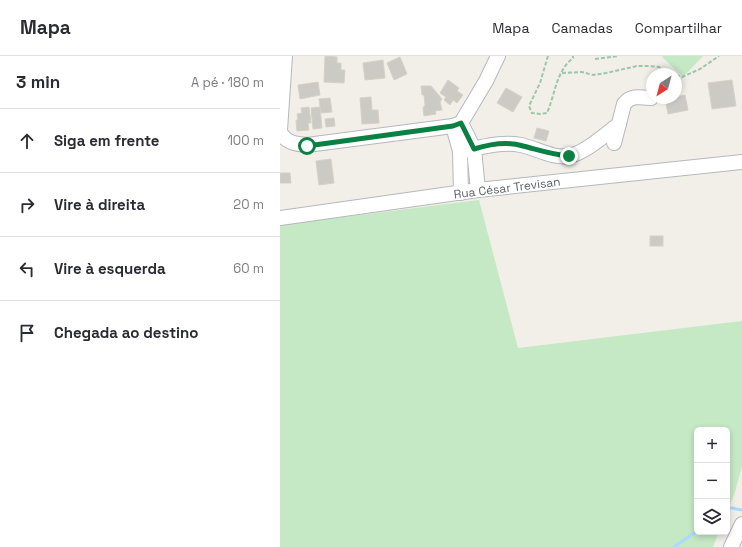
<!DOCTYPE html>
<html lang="pt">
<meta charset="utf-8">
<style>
body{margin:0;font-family:"Space Grotesk",sans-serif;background:#f2f2f3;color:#2b2b33}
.controls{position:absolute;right:12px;bottom:12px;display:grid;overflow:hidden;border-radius:6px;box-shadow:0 2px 6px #0003}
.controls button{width:36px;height:36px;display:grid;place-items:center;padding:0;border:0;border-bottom:1px solid #e1e1e2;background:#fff;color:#2b2b33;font:20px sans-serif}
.compass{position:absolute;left:366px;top:12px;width:36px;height:36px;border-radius:50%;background:#fff;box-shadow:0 2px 6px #0003;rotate:216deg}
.stop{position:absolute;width:12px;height:12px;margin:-9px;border:3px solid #0b8043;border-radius:50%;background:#fff}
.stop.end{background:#0b8043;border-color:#fff;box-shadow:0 1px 4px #0008}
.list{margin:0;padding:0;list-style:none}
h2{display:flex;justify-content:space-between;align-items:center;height:52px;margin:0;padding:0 16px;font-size:17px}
h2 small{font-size:13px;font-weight:400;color:#7c7c81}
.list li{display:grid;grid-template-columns:26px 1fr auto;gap:12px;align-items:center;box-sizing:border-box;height:64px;padding:0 16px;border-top:1px solid #e1e1e2}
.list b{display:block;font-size:15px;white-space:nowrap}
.list em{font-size:13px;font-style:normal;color:#7c7c81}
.icon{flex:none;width:22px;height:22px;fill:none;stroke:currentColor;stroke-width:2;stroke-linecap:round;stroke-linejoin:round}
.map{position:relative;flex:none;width:462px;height:491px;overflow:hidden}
header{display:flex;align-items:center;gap:24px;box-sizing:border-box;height:56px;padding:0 20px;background:#fff;border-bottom:1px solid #e1e1e2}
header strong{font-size:19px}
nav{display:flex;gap:22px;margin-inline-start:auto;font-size:14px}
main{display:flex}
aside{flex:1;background:#fff}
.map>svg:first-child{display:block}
</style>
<header>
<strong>Mapa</strong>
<nav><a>Mapa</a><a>Camadas</a><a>Compartilhar</a></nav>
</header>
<main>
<aside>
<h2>3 min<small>A pé · 180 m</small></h2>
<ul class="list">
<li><svg class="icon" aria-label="ahead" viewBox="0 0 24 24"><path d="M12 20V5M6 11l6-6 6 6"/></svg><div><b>Siga em frente</b></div><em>100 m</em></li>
<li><svg class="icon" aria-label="right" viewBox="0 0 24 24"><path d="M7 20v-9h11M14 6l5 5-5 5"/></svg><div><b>Vire à direita</b></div><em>20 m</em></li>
<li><svg class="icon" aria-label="left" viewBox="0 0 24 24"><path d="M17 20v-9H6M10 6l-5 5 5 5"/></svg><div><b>Vire à esquerda</b></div><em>60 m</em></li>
<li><svg class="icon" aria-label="arrive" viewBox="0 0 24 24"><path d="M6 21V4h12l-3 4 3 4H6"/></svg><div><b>Chegada ao destino</b></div></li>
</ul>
</aside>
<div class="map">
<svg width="462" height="491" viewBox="0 0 462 491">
<rect width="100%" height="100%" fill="#f1efe8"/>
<g fill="#c5e8c5">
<path d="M383 0H423L403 21 382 1Z"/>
<path d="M199 144 238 292 462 265V410L455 436 447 456V374H417V476H439L433 491H0V169Z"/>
</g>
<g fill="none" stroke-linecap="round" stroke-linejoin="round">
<g stroke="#aadaff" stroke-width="3">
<path d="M447 451 462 454"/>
<path d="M394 491 417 475"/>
</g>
</g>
<g fill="#cccac5" stroke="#d6d1c6">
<path d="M45 0 57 1V7H61V14H65L64 27 44 26Z"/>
<path d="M120 1 127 18 114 24 107 7Z"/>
<path d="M103 4 105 22 85 24 83 7Z"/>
<path d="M168 24 179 32 177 35 183 39 177 47 173 44 170 49 164 44 166 41 160 37Z"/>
<path d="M452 24 456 50 432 53 428 27Z"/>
<path d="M38 26 40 39 20 43 18 29Z"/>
<path d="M141 30H151L162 43 160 46 162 54 155 55 156 58 144 60 143 52 145 49 144 39H142Z"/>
<path d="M226 32 242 41 233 56 217 47Z"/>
<path d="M405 39 408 54 388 58 385 43Z"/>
<path d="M91 41 92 54H98L99 67 82 68 80 42Z"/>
<path d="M50 42 52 56 41 57 39 43Z"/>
<path d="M29 51 31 67H28L29 74 17 75 16 64H18L17 58 22 57 21 52Z"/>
<path d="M40 51 42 72 33 73 31 52Z"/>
<path d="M54 62 55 70 46 71 45 63Z"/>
<path d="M257 72 269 75 266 85 254 82Z"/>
<path d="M51 103 54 127 39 129 36 105Z"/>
<path d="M0 117H10L11 127H0Z"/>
<rect x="370" y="180" width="13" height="10"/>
</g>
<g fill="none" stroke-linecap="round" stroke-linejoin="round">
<defs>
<g id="minor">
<path d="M181 67 194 93 198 134"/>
<path d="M173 70 180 95 181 137"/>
<path d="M0 74 5 0"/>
<path d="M0 76C6 87 16 88 27 89L173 70 181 67 206 25 218 0"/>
<path d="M334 87 344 48C351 39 360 41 371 42"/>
<path d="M180 95C201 92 219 85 241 89 256 92 273 103 289 100 305 97 326 78 339 68"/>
<path d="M0 162 198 134 462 106"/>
<path d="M451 491 462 468"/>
</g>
</defs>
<use href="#minor" stroke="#b5b8bc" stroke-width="16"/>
<g stroke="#9cc7a9" stroke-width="2" stroke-dasharray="4 2" stroke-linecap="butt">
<path d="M268 0 260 27 249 50 252 57 260 58 267 57C275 39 276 15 293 2V0"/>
<path d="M315 3 338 0"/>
<path d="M282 17 302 16 313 19 326 17 357 10H368L379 11 392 18"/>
<path d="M396 19 402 21 420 13 439 0"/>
</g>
<use href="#minor" stroke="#fff" stroke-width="14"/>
</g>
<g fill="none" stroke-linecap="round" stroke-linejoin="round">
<path stroke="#0b8043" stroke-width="5" d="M27 90 173 70 181 67 194 93C210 88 227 85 243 90 259 94 273 99 289 100"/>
</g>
<g text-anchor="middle" stroke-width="3" stroke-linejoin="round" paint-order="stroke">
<g font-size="12" fill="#5f6368" stroke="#fff">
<text transform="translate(227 132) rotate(-7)" y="4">Rua César Trevisan</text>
</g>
</g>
</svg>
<div class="controls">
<button>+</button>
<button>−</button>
<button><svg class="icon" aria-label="layers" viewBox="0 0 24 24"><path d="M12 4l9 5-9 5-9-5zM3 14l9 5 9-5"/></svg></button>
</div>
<svg class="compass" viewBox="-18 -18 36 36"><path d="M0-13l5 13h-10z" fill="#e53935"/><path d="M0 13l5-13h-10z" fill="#7c7c81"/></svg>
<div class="stop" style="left:27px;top:90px"></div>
<div class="stop end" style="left:289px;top:100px"></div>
</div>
</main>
